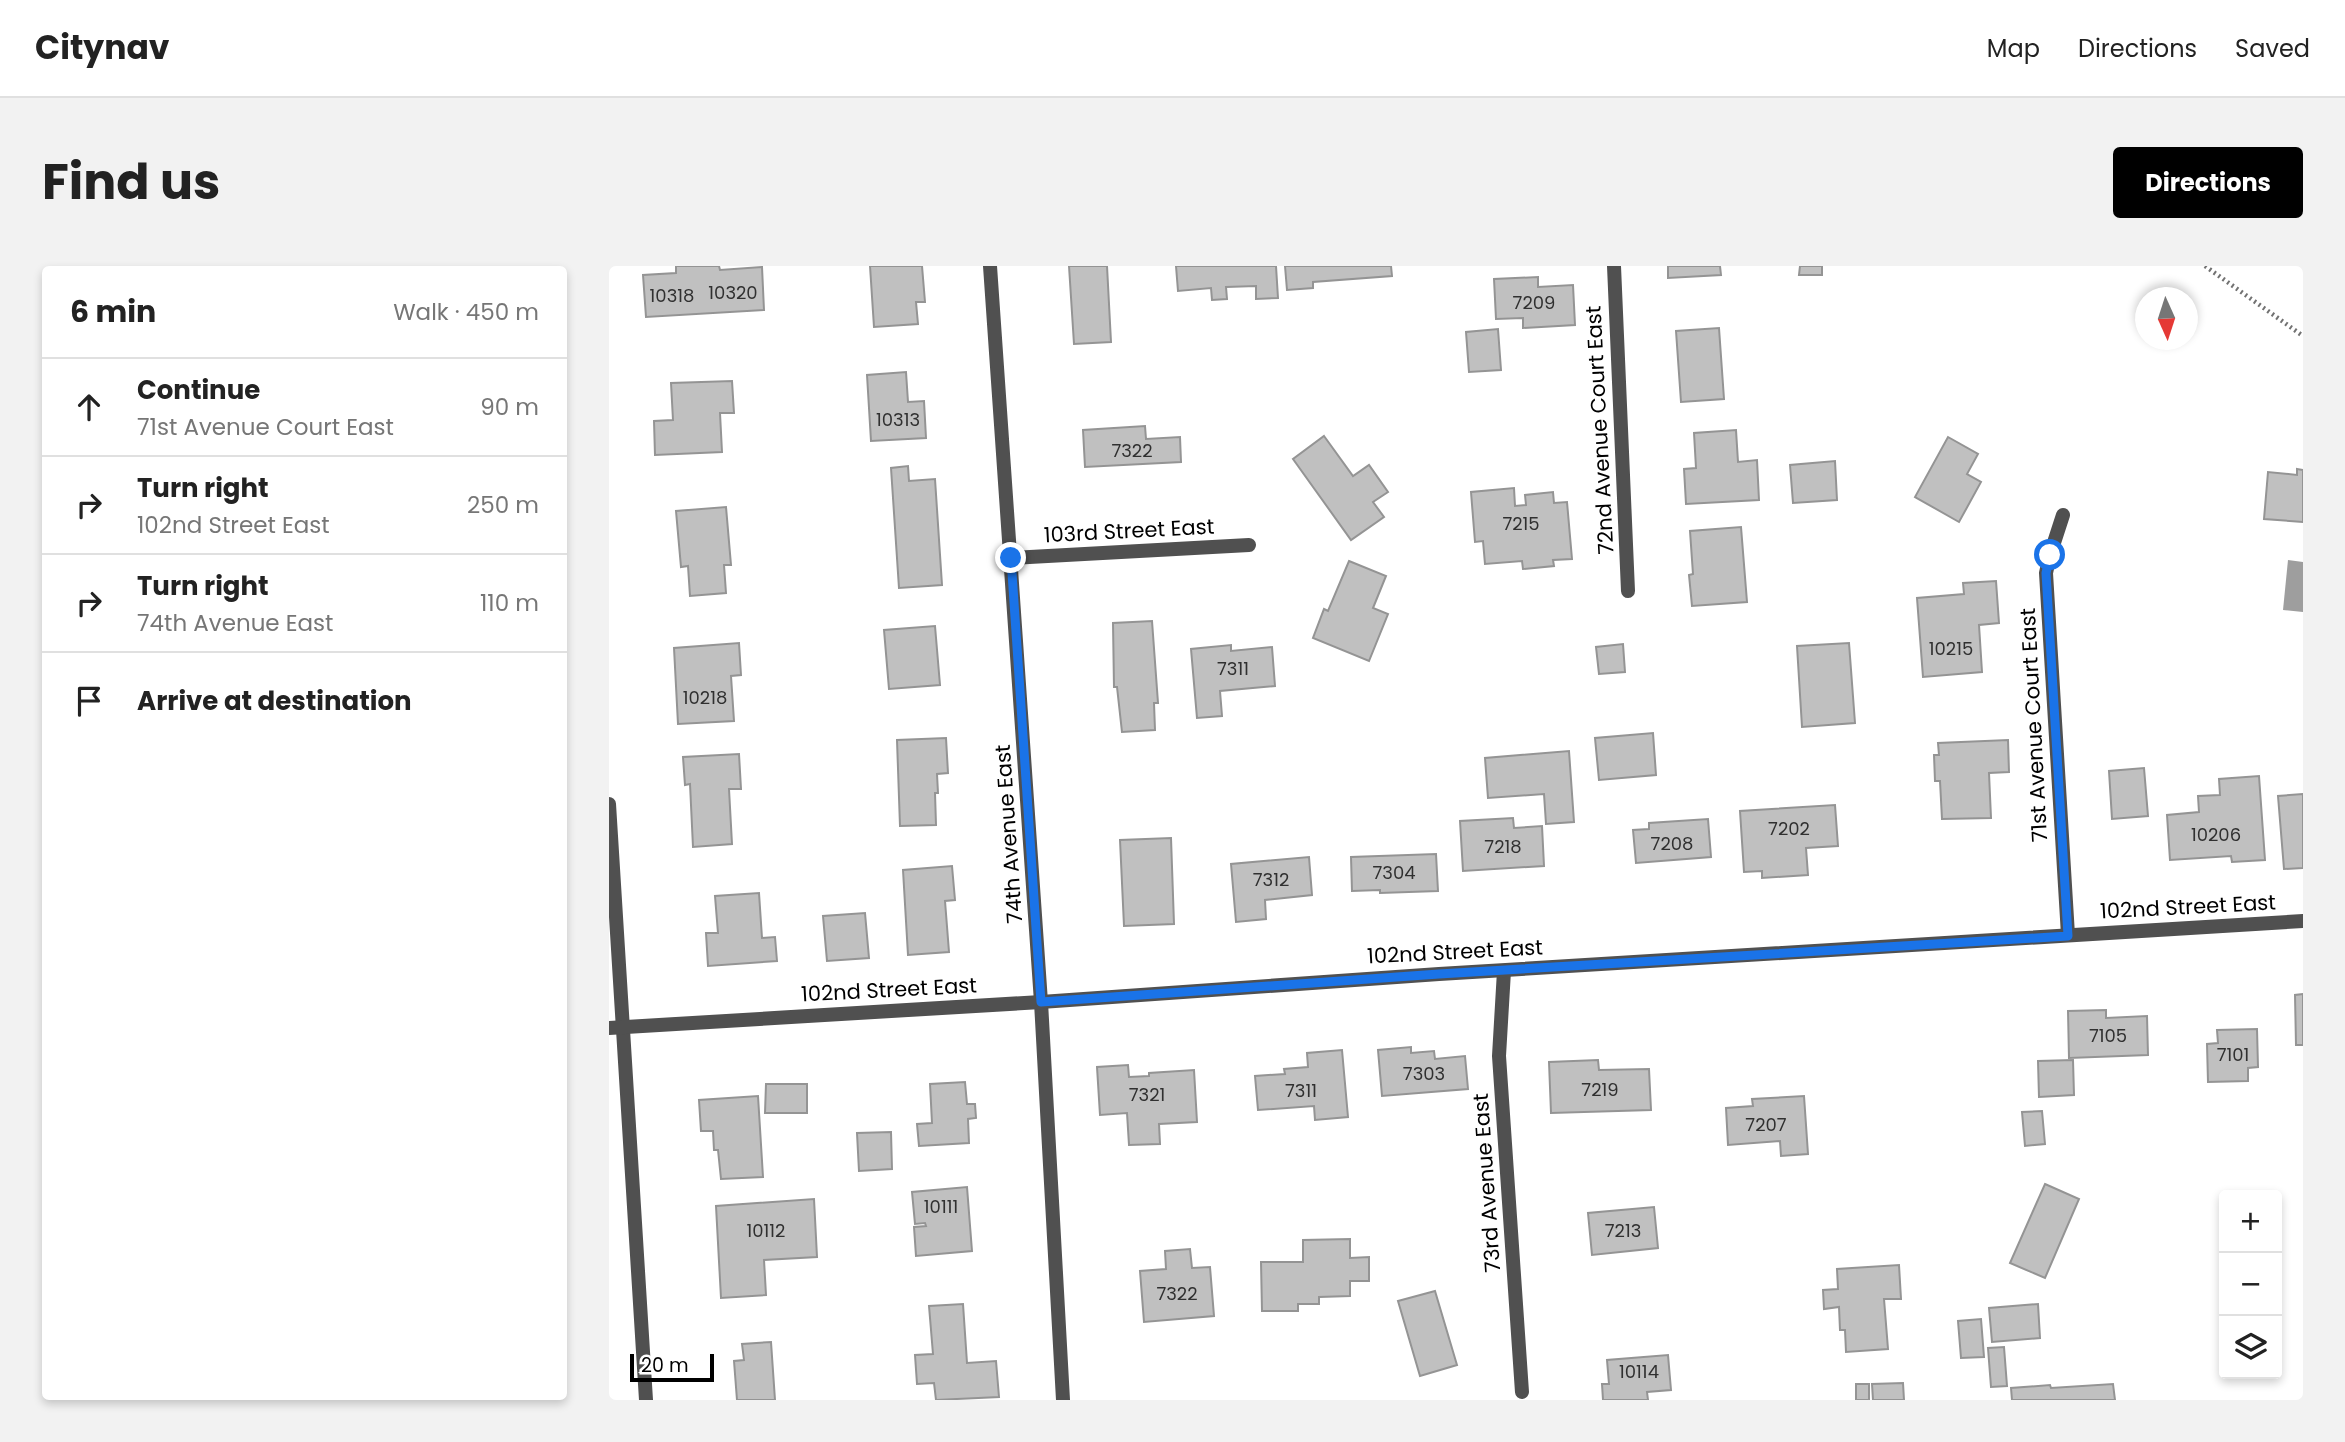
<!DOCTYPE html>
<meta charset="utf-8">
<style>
body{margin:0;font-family:Poppins,sans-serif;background:#f2f2f2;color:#222}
.controls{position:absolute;right:21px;bottom:21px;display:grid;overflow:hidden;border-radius:7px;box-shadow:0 4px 10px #0003}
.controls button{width:63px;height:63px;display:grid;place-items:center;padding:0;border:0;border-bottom:2px solid #e0e0e0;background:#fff;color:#222;font:35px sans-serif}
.compass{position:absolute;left:1526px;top:21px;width:63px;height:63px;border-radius:50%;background:#fff;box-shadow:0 4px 10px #0003;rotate:177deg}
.scale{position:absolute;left:21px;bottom:18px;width:84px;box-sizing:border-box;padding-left:7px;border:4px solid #000;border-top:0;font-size:19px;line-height:24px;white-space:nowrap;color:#000;-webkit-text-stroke:5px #fff;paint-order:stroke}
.stop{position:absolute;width:21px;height:21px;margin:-16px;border:5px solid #1a73e8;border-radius:50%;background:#fff}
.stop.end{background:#1a73e8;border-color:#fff;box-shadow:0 2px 7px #0008}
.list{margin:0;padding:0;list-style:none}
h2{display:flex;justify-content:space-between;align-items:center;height:91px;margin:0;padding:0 28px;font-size:30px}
h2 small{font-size:23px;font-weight:400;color:#767676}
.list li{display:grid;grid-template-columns:46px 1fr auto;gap:21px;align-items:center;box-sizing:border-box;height:98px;padding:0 28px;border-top:2px solid #e0e0e0}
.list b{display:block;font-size:26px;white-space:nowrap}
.list p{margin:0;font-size:23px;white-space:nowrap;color:#767676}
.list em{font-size:23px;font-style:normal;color:#767676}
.icon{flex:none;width:38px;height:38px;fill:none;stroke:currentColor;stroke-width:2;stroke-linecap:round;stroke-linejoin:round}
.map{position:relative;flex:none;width:1694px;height:1134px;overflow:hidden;border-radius:7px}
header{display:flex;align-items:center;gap:42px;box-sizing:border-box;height:98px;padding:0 35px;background:#fff;border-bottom:2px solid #e0e0e0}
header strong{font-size:33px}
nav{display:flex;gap:38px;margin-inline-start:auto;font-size:24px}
.intro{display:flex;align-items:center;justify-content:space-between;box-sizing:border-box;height:168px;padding:0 42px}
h1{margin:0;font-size:49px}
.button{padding:18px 32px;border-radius:7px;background:#000;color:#fff;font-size:24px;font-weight:700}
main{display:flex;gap:42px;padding:0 42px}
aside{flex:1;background:#fff;border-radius:7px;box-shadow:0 4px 10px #0003}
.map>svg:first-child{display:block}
</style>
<header>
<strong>Citynav</strong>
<nav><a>Map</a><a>Directions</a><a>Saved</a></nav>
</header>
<div class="intro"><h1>Find us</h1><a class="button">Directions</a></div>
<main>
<aside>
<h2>6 min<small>Walk · 450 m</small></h2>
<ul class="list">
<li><svg class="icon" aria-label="ahead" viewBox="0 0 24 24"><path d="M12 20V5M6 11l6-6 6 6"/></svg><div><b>Continue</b><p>71st Avenue Court East</p></div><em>90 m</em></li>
<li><svg class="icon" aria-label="right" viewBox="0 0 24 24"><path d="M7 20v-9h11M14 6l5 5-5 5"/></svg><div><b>Turn right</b><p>102nd Street East</p></div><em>250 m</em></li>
<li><svg class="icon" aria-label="right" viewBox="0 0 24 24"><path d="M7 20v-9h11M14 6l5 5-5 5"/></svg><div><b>Turn right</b><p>74th Avenue East</p></div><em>110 m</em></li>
<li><svg class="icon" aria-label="arrive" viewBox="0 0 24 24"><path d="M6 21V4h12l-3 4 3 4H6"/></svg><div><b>Arrive at destination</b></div></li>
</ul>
</aside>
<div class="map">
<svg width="1694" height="1134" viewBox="0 0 1694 1134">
<rect width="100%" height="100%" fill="#fff"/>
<path fill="#9e9e9e" d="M1679 294 1694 296V346L1674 344Z"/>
<g fill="#c0c0c0" stroke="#949494" stroke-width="2">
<path d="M67 0H110L111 4 153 1 155 44 37 51 34 9 67 7Z"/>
<path d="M261 0H313L316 36H307L309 58 265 61Z"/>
<path d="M460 0H498L502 76 465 78Z"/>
<path d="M567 0H667L669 32 647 33V20L617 21 618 33 603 34 602 22 569 25Z"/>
<path d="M676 0H782L783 10 704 16V22L678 24Z"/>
<path d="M1059 0H1111L1112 9 1059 12Z"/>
<path d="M1191 0H1213V9H1190Z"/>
<path d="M929 11V21L964 19 966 59 914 62V52L887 53 885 13Z"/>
<path d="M1110 62 1115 133 1072 136 1067 65Z"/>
<path d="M889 63 892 104 860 106 857 66Z"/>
<path d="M297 106 299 136 315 135 317 172 262 175 258 109Z"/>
<path d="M123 115 125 147H111L113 186 46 189 45 155 64 154 62 117Z"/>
<path d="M536 160 537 173 571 171 572 196 476 201 474 164Z"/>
<path d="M1127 164 1129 196 1148 194 1150 234 1077 238 1075 203 1087 202 1085 167Z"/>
<path d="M715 170 744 210 760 199 779 226 764 236 775 251 742 274 684 193Z"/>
<path d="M1339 171 1369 188 1358 208 1372 216 1350 256 1306 231Z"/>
<path d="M1226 195 1228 234 1184 237 1181 199Z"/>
<path d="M299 200 300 215 326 213 333 319 290 322 282 202Z"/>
<path d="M1688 203 1694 204V256L1655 253 1659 206 1688 209Z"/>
<path d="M905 222 906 240 917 239 916 229 944 226 945 237 958 236 963 293 944 294 945 300 914 303 913 295 876 298 874 275 866 276 862 226Z"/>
<path d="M117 241 122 299H115L117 327 81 330 79 300 72 301 67 245Z"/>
<path d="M1132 261 1138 336 1083 340 1080 309 1084 308 1081 265Z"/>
<path d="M740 295 777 310 764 342 779 348 760 395 704 372 715 343 719 345Z"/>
<path d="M1387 315 1390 357 1370 359 1373 406 1314 411 1308 332 1355 328 1354 317Z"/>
<path d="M543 355 549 437H545L546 464 513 466 508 421H505L504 357Z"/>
<path d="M326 360 331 419 280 423 275 364Z"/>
<path d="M130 377 132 409 122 410 125 455 69 458 65 382Z"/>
<path d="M1240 377 1246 457 1193 461 1188 380Z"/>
<path d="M1014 378 1016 406 990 408 987 381Z"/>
<path d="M622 379V385L663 381 666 420 611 425 613 450 588 452 582 383Z"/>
<path d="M1044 467 1047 509 990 514 986 472Z"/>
<path d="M337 472 339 507 328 508 329 527H326L327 559 291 560 288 474Z"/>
<path d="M1399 474 1400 506 1380 507 1382 552 1333 553 1331 515H1326L1325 489H1330L1329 477Z"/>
<path d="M960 485 965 556 937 558 935 528 879 532 876 492Z"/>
<path d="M130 488 132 523H120L123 578 84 581 81 518 76 519 74 491Z"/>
<path d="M1535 502 1539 550 1503 553 1500 505Z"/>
<path d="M1650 510 1656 594 1623 596 1622 590 1561 594 1558 549 1590 546 1589 530 1611 529 1610 513Z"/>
<path d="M1694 528V602L1675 603 1669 530Z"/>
<path d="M1226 539 1229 580 1197 582 1199 609 1153 612V605L1135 606 1131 545Z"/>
<path d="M904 552 905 562 933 560 935 600 854 605 851 555Z"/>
<path d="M1099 553 1102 591 1027 597 1024 564 1040 563V557Z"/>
<path d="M562 572 565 658 515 660 511 574Z"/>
<path d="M827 588 829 625 771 627V624L743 625 742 591Z"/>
<path d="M700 591 703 629 656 634 657 653 627 656 622 598Z"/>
<path d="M343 600 346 634 336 635 340 686 299 689 294 604Z"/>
<path d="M150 627 153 672 166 671 168 695 99 700 97 667H109L106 630Z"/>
<path d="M256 647 260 692 218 695 214 650Z"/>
<path d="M1694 728V779H1687L1686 729Z"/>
<path d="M1497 744V752L1538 750 1539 789 1460 792 1459 745Z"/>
<path d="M1648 763 1649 801 1639 802V815L1599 816 1598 778 1609 777 1608 764Z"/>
<path d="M802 781V787L825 785 826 793 856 790 859 823 773 830 769 784Z"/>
<path d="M733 784 739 851 706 854 705 840 649 844 646 810 676 808 675 803 699 801 698 787Z"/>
<path d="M989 794 990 804 1040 803 1042 844 942 847 940 796Z"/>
<path d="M1464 794 1465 829 1430 831 1429 795Z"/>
<path d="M519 799 520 811 540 810V807L585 804 588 856 550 858 551 878 520 879 518 847 491 849 488 801Z"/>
<path d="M356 816 358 838H366L367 852 359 853 360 877 310 880 308 858 323 857 321 818Z"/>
<path d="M157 818H198V847H156Z"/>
<path d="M149 830 154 911 112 913 109 884H105L104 865H92L90 834Z"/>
<path d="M1195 830 1199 888 1172 890 1171 875 1119 879 1117 842 1144 840 1143 833Z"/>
<path d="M1433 845 1436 878 1416 880 1413 846Z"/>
<path d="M282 866 283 903 250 905 248 867Z"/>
<path d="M1436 918 1470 933 1436 1012 1401 997Z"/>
<path d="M358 921 363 985 307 990 305 961 317 960 316 957 306 958 303 926Z"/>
<path d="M205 933 208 991 155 994 157 1029 112 1032 107 940Z"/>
<path d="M1045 941 1049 982 983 989 979 947Z"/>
<path d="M741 973V992L760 991V1015H741V1030L710 1031V1038H689V1045H653L652 996H694V974Z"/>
<path d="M581 983 583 1002 601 1001 605 1050 535 1056 531 1005 557 1003 556 985Z"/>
<path d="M1290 999 1292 1033H1275L1279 1083 1237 1086 1236 1064H1231L1230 1041 1215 1043 1214 1024 1229 1023 1228 1003Z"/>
<path d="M826 1025 848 1099 811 1110 789 1035Z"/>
<path d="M354 1038 358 1097 387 1095 390 1131 327 1134 325 1117 308 1118 306 1089 324 1088 320 1040Z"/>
<path d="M1429 1038 1431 1072 1383 1076 1380 1042Z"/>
<path d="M1372 1053 1375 1091 1352 1092 1349 1055Z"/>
<path d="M162 1076 166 1134H128L125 1095 135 1094 133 1078Z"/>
<path d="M1395 1081 1398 1120 1382 1121 1379 1082Z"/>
<path d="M1059 1089 1062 1124 1038 1126 1039 1134H994L993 1118H1000L998 1094Z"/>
<path d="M1294 1117 1295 1134H1264L1263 1118Z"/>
<rect x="1247" y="1118" width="13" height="16"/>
<path d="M1504 1118 1506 1134H1403L1402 1122 1441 1119 1442 1122Z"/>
</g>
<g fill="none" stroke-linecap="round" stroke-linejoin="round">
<path stroke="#727272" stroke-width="4.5" stroke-dasharray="2 3.5" stroke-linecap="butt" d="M1596 0 1694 70"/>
<g stroke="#505050" stroke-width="14">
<path d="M381 0 432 736 454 1134"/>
<path d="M1005 0 1019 325"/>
<path d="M1454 249 1441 289 1437 307 1459 669"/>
<path d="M402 292 640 279"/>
<path d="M0 538 37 1134"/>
<path d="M895 705 890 790 913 1126"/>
<path d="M0 762 432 736 830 708 1694 655"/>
</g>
</g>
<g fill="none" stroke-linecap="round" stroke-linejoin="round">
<path stroke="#1a73e8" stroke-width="9" d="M402 292 432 736 830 708 1459 670 1437 307 1441 289"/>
</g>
<g text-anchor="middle" stroke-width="6" stroke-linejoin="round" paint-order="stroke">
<g font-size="18" fill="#303030">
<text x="124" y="33">10320</text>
<text x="63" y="36">10318</text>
<text x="925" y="43">7209</text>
<text x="289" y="160">10313</text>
<text x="523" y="191">7322</text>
<text x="912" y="264">7215</text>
<text x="1342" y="389">10215</text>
<text x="624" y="409">7311</text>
<text x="96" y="438">10218</text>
<text x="1180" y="569">7202</text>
<text x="1607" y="575">10206</text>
<text x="1063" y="584">7208</text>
<text x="894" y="587">7218</text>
<text x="785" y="613">7304</text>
<text x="662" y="620">7312</text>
<text x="1499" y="776">7105</text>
<text x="1624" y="795">7101</text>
<text x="815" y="814">7303</text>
<text x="991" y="830">7219</text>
<text x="692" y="831">7311</text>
<text x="538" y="835">7321</text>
<text x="1157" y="865">7207</text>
<text x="332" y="947">10111</text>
<text x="157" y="971">10112</text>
<text x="1014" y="971">7213</text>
<text x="568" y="1034">7322</text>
<text x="1030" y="1112">10114</text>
</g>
<g font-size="21" fill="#000" stroke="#fff">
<text transform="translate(991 164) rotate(-93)" y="7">72nd Avenue Court East</text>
<text transform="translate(520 265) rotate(-3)" y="7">103rd Street East</text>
<text transform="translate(1425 459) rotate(-93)" y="7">71st Avenue Court East</text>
<text transform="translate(400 568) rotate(-94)" y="7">74th Avenue East</text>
<text transform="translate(1579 641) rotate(-3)" y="7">102nd Street East</text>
<text transform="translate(846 686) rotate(-3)" y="7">102nd Street East</text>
<text transform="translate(280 724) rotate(-3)" y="7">102nd Street East</text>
<text transform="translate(878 917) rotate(-94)" y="7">73rd Avenue East</text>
</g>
</g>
</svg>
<div class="controls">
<button>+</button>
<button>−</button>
<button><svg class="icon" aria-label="layers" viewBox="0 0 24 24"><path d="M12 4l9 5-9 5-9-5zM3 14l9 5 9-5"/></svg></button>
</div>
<svg class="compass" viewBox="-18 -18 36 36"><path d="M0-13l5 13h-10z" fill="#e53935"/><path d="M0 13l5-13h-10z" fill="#767676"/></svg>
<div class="scale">20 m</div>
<div class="stop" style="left:1441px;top:289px"></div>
<div class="stop end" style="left:402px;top:292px"></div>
</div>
</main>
